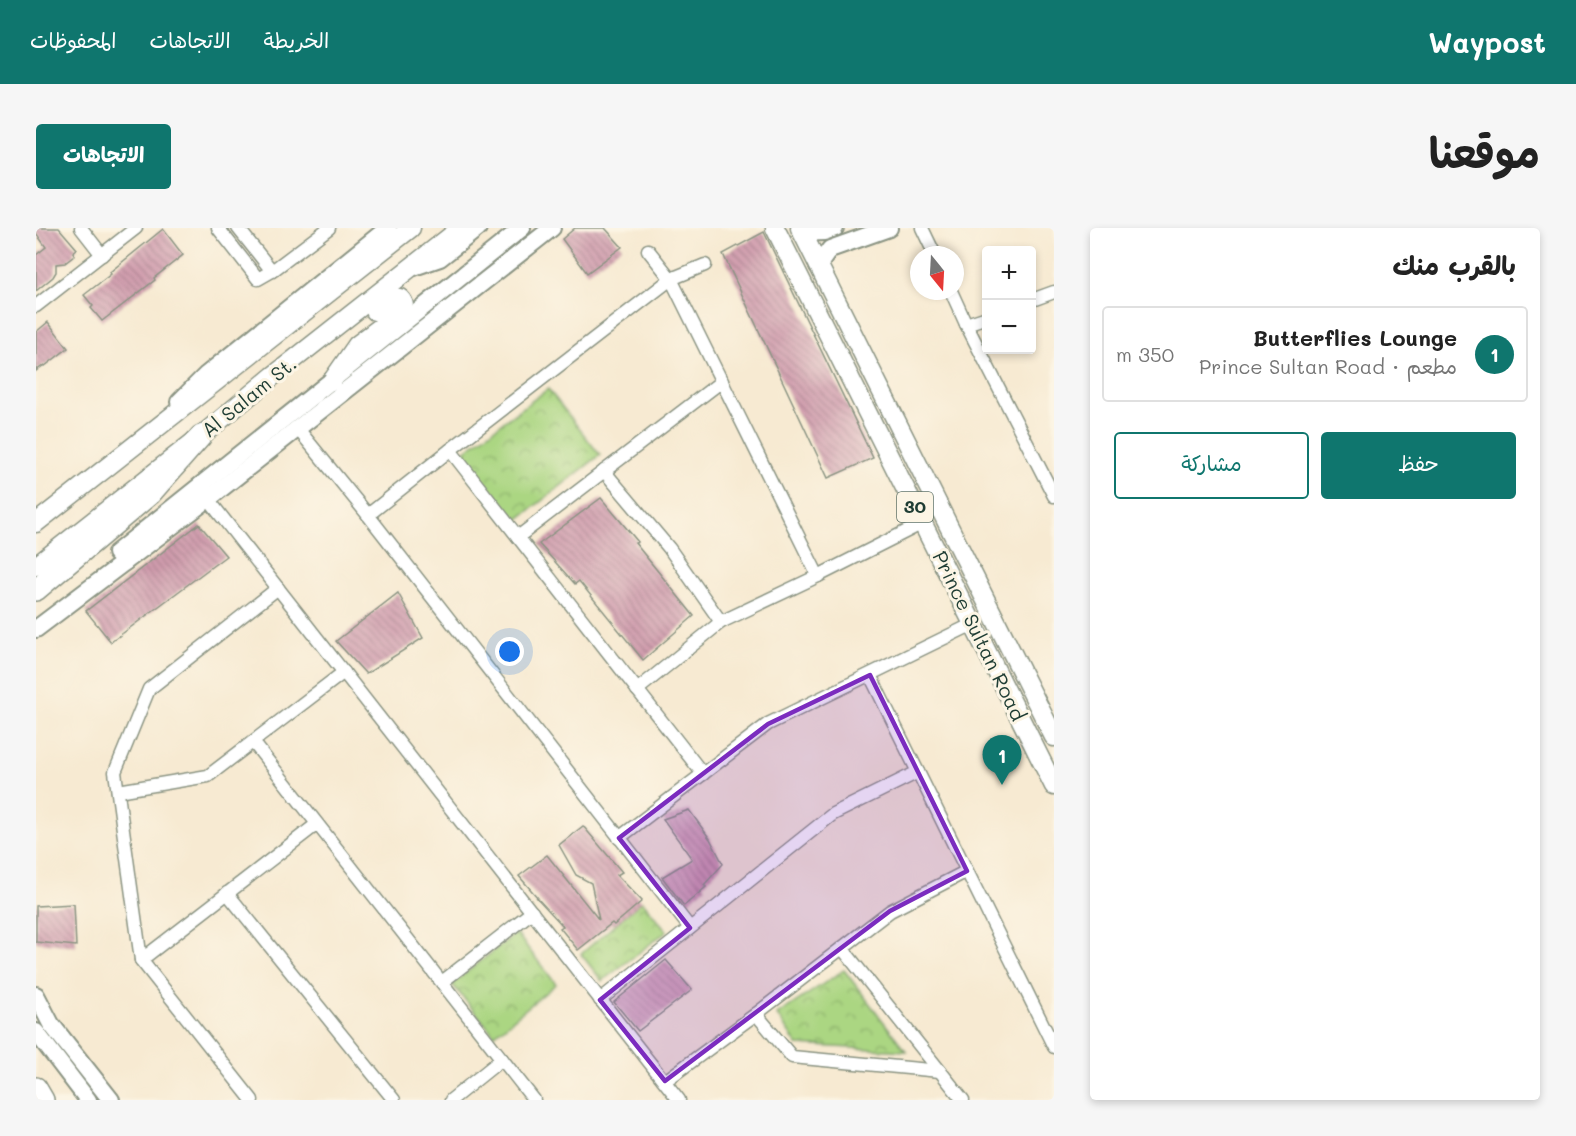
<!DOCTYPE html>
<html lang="ar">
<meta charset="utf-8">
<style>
body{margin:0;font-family:Mali,"Playpen Sans Arabic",sans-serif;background:#f6f6f6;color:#222;direction:rtl}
.controls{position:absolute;right:18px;top:18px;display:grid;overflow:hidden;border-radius:6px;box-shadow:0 3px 9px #0003}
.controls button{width:54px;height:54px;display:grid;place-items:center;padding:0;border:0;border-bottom:2px solid #e0e0e0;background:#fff;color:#222;font:30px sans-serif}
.compass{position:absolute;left:874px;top:18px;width:54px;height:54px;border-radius:50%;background:#fff;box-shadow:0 3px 9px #0003;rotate:162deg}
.you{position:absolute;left:474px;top:424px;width:21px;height:21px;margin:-15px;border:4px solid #fff;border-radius:50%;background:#1a73e8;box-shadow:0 0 0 9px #1a73e833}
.badge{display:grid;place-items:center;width:39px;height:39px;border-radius:50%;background:#0f766e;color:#fff;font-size:20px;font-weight:700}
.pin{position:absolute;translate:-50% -50px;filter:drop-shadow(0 2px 3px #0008)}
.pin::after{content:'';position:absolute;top:32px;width:21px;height:18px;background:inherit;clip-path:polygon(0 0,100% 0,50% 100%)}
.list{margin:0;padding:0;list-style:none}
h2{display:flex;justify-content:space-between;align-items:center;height:78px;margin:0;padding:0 24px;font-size:26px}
h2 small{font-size:20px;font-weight:400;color:#767676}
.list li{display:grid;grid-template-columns:39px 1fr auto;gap:18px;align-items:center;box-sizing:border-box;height:96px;margin:0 12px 12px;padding:0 12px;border:2px solid #e0e0e0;border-radius:6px}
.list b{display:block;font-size:22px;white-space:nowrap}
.list p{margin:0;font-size:20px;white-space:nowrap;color:#767676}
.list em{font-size:20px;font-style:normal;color:#767676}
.actions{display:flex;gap:12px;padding:18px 24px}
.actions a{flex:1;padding:14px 0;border:2px solid #0f766e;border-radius:6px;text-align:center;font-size:21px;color:#0f766e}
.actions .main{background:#0f766e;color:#fff}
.map{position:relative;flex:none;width:1018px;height:872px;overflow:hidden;direction:ltr;border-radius:6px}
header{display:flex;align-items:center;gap:36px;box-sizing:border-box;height:84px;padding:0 30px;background:#0f766e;color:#fff}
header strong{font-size:28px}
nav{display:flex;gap:33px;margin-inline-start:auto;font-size:21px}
.intro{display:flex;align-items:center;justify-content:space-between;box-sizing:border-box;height:144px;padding:0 36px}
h1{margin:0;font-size:42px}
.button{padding:15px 27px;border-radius:6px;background:#0f766e;color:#fff;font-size:21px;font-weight:700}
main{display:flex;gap:36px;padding:0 36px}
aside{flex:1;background:#fff;border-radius:6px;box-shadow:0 3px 9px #0003}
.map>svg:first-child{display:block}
</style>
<header>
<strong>Waypost</strong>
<nav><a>الخريطة</a><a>الاتجاهات</a><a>المحفوظات</a></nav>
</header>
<div class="intro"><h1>موقعنا</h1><a class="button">الاتجاهات</a></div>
<main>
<aside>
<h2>بالقرب منك<small></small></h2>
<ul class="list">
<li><span class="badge">1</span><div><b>Butterflies Lounge</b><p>مطعم · Prince Sultan Road</p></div><em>350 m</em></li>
</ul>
<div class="actions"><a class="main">حفظ</a><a>مشاركة</a></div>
</aside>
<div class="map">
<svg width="1018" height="872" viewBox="0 0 1018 872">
<defs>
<pattern id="park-crowns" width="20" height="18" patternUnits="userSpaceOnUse" patternTransform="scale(1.5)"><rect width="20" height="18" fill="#abd682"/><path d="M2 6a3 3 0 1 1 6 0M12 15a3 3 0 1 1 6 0" fill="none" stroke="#8baf6b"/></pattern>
<pattern id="building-back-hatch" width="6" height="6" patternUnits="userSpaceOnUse" patternTransform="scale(1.5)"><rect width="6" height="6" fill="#d09cad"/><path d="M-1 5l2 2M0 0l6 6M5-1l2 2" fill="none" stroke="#a8808e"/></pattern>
</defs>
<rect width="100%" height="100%" fill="#fcf5e5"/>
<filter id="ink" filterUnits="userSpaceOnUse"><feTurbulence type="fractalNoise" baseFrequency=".0167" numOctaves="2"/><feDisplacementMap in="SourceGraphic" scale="12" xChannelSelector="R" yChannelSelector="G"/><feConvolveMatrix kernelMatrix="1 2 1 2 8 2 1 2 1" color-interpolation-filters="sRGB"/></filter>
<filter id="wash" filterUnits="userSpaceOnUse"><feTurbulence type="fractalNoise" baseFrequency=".008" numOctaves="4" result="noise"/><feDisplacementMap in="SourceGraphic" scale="24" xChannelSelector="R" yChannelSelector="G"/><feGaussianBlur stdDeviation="1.35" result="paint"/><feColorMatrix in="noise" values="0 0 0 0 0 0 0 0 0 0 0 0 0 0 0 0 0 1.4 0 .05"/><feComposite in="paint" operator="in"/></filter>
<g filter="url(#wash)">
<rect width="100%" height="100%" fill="#f7ead2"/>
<g fill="url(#park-crowns)" stroke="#658a5b" stroke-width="1.5">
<path d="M512 161 564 227 480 293 423 227Z"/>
<path d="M606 673 631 703 566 753 545 726Z"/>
<path d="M480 705 520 756 458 807 416 756Z"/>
<path d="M808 742 870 823 761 817 741 787Z"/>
</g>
<g id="blocks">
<g fill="url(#building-back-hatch)">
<path d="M0 0H23L41 21 37 24 38 28 29 35 20 36V44L17 49 0 63V27L10 19 0 5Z"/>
<path d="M539 0H569L586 19 551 45 526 11Z"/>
<path d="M127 1 147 27 118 50 119 52 66 93 55 80 57 78 48 67 75 46 74 44Z"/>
<path d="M728 4 837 230 792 250 687 26Z"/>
<path d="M12 94 32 120 9 138 8 137 0 143V104Z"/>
<path d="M565 270 602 314 599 315 658 388 607 432 543 353 539 356 503 316Z"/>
<path d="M163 296 190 328 75 414 50 383Z"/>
<path d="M362 365 387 410 330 446 300 413Z"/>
<path d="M653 582 674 611 687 636 668 657 670 659 648 678 626 649 656 631 627 591Z"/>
<path d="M547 598 586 644 581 647 606 673 578 697 576 695 542 722 524 700 527 698 501 670H502L483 648 511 627 563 692 555 655 540 647 523 617Z"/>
<path d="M38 676 40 718 0 714V678Z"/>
<path d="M630 732 656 762 602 803 578 774Z"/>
</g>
</g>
</g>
<g filter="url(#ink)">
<use href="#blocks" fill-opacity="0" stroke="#8b9483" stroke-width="1.5"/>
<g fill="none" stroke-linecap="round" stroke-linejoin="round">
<defs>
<g id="street">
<path d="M45 0 66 27"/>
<path d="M182 0 222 51 236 43 202 0"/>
<path d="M886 0 899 27"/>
<path d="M612 22 635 51 782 348"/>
<path d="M236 43 293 0"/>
<path d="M915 63 930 96 1018 268"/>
<path d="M996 72 1018 64"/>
<path d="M0 78 100 0"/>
<path d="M930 96 951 89"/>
<path d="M262 201 332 287 654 700"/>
<path d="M414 222 667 546"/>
<path d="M568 243 633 320 685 394"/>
<path d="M172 271 643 872"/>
<path d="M332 287 414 222 635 51 669 37"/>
<path d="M482 309 686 153"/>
<path d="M834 447 1018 819"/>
<path d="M601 462 685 394 782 348 887 295"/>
<path d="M217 514 498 872"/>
<path d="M82 563 172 548 308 444"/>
<path d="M583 610 732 496 937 396"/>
<path d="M191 665 358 872"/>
<path d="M806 720 927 872"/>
<path d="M105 732 281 596"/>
<path d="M406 754 496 684"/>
<path d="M564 772 797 586 882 544"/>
<path d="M720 786 756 829 904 843"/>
<path d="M629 853 720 786 854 683 931 643"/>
<path d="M216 872 105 732 79 544 113 461 242 360"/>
<path d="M415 872 466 831"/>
</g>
<g id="secondary">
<path d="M766 5 788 4 799 0"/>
<path d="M782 38 794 21 853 0"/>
<path d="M378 39 404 30 442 0"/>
<path d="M143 174 170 147 352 0"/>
<path d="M89 334 80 325 486 0"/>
<path d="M0 401 172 271 516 0"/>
<path d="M0 767 15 796 75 872"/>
<path d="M0 804 52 872"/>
</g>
<g id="primary">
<path d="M739 0 1018 558"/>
<path d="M764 0 1018 509"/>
<path d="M296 153 321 117 366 83C369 78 368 74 364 70H356L339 83"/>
<path d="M0 295 375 0"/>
<path d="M0 338 165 208 237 148 425 0"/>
</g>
<g id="highway">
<path d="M0 362 114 266 165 208"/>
<path d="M0 860 7 872"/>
</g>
</defs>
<use href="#street" stroke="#8b9483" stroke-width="15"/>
<use href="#secondary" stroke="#8b9483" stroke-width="20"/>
<use href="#primary" stroke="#8b9483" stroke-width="21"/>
<use href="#highway" stroke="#8b9483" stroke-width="24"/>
<use href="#street" stroke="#fff" stroke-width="12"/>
<use href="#secondary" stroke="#fff" stroke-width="16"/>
<use href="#primary" stroke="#fff" stroke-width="18"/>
<use href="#highway" stroke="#fff" stroke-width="21"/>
</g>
</g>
<path fill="#7b2cbf" fill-opacity="0.2" stroke="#7b2cbf" stroke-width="4.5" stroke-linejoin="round" d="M834 447 931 643 854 683 629 853 564 772 654 700 583 610 732 496Z"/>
<g text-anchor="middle" stroke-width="6" stroke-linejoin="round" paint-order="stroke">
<rect fill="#fcf5e5" stroke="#617469" stroke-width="1.5" x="861" y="264" width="36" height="30" rx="4.5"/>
<g font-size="18" font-weight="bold" fill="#1f3d34">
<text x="879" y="285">30</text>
</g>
<g font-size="20" fill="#1f3d34" stroke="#fcf5e5">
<text transform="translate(213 169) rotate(-39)" y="7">Al Salam St.</text>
<text transform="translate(943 408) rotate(64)" y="7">Prince Sultan Road</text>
</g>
</g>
</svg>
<div class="controls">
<button>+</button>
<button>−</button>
</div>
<svg class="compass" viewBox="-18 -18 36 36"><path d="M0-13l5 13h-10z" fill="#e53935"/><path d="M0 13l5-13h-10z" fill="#767676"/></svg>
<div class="you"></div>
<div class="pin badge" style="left:966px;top:557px">1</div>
</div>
</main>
